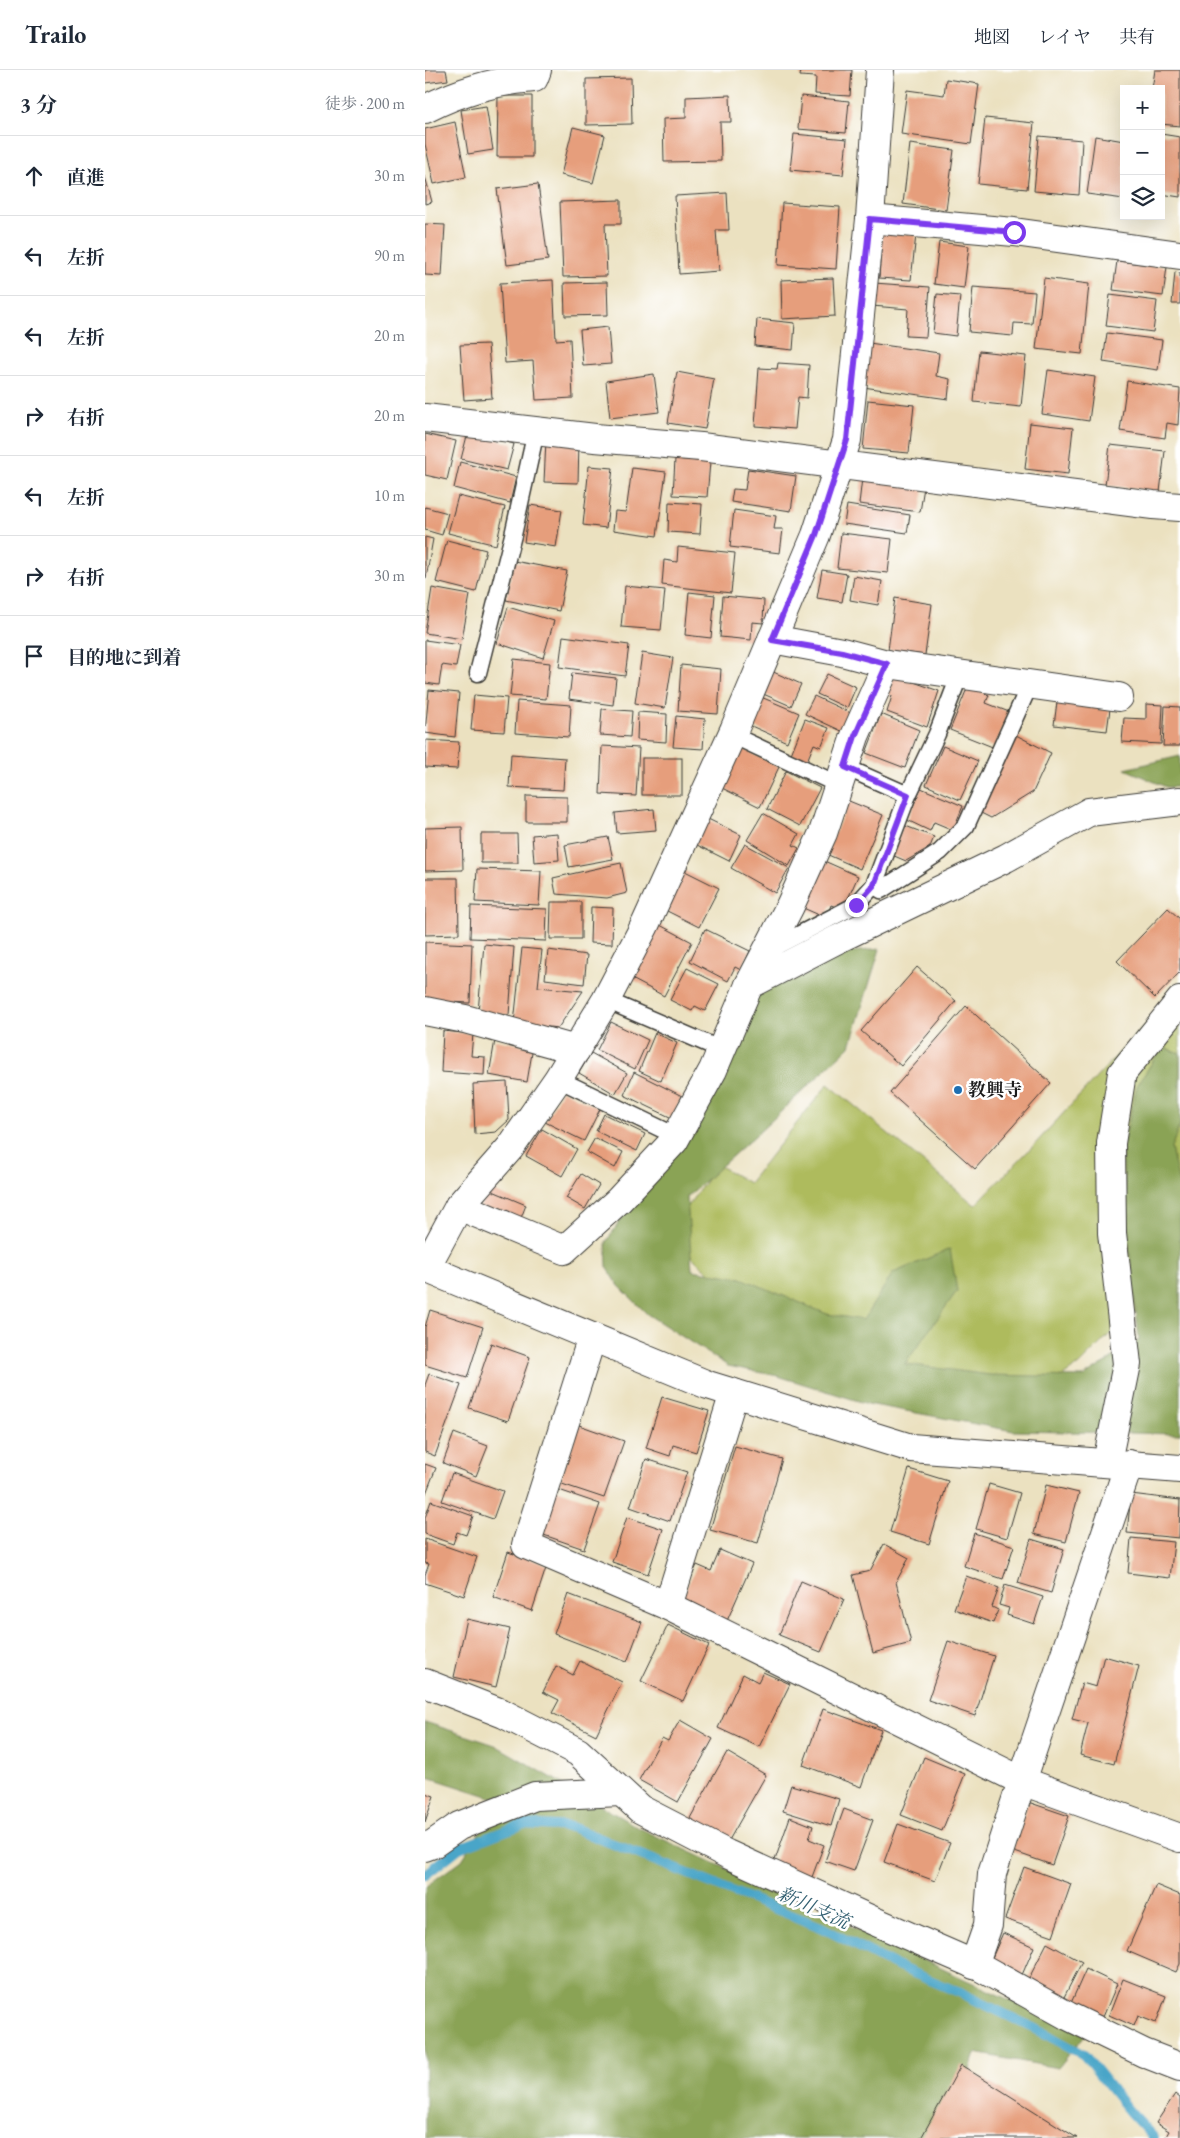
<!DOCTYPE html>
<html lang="ja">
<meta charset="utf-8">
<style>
body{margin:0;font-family:"EB Garamond","Noto Serif JP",serif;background:#f2f2f3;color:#1f2937}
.controls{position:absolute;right:15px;top:15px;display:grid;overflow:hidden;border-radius:0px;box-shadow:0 5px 20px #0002}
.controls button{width:45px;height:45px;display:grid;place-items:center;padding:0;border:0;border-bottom:1px solid #e0e1e3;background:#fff;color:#1f2937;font:25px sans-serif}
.stop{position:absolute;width:15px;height:15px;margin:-11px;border:4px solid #7c3aed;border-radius:50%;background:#fff}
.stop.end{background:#7c3aed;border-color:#fff;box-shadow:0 1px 5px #0008}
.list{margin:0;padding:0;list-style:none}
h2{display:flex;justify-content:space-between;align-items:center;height:65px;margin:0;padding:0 20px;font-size:21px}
h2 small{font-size:16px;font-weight:400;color:#747a83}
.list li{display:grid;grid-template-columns:32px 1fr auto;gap:15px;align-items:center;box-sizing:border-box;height:80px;padding:0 20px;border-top:1px solid #e0e1e3}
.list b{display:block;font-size:19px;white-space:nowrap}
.list em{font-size:16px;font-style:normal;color:#747a83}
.icon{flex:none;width:28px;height:28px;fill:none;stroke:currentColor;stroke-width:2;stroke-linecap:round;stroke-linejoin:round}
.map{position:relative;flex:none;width:755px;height:2068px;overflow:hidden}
header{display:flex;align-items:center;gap:30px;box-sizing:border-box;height:70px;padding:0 25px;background:#fff;border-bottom:1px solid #e0e1e3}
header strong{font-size:24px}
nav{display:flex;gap:28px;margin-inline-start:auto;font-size:18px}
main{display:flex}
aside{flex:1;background:#fff}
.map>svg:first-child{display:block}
</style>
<header>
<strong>Trailo</strong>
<nav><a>地図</a><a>レイヤ</a><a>共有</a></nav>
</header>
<main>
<aside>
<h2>3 分<small>徒歩 · 200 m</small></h2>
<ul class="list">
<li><svg class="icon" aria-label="ahead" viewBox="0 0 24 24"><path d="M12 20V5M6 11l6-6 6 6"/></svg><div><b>直進</b></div><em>30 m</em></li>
<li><svg class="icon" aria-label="left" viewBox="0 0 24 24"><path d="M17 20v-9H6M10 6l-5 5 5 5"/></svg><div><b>左折</b></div><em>90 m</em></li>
<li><svg class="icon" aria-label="left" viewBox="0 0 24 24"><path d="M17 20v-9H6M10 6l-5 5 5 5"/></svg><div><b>左折</b></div><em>20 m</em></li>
<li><svg class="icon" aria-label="right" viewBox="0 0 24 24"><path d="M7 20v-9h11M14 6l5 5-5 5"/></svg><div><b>右折</b></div><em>20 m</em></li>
<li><svg class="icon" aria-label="left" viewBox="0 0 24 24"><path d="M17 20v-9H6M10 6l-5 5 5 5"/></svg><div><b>左折</b></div><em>10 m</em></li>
<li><svg class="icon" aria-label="right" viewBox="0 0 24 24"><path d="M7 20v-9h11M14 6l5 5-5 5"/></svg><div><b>右折</b></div><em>30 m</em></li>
<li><svg class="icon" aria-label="arrive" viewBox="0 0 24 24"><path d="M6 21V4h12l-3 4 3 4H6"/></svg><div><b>目的地に到着</b></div></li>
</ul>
</aside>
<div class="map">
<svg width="755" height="2068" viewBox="0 0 755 2068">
<rect width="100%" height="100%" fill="#fff"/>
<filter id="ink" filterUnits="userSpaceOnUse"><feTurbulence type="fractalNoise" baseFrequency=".02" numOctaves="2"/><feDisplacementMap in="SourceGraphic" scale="10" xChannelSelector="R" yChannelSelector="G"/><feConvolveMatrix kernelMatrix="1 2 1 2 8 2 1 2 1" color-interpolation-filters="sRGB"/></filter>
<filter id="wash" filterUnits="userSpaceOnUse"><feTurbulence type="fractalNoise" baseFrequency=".0096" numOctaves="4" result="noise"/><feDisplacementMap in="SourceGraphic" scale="20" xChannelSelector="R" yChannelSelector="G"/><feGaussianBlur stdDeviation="1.12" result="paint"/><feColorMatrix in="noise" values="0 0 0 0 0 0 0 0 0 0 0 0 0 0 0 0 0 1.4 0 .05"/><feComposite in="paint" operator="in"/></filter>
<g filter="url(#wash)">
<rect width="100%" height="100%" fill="#ebe1c0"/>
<path fill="#aebb5d" stroke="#656c3c" d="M729 945 755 950V1238L706 1243 654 1295 617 1320 520 1321 341 1252 274 1194 243 1162 293 1095 324 1113 403 1014 550 1135 610 1074Z"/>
<g fill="#8aa354" stroke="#536038">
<path d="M755 686V717H741L700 699Z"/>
<path d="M455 879 425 976 342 1055 262 1127 267 1200 316 1208 402 1244 438 1250 468 1203 525 1179 532 1221 480 1294 565 1305 658 1307 714 1270 703 1166 697 1079 712 1016 737 977 755 983V1055L746 1078 755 1118V1364L588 1361 443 1334 353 1306 303 1296 222 1244 194 1216 182 1197 181 1172 209 1130 353 885 426 882Z"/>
<path d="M0 1652 70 1675 216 1759 660 1965 633 1998 550 1983 525 2068H0V1817L37 1790 75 1730 0 1706Z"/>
</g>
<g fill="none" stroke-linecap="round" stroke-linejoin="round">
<path stroke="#4aa5c8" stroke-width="10" d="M0 1805 34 1778 99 1754 146 1757 396 1857 469 1895 536 1923 623 1965 659 1985 704 2041 729 2068"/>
</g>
<g id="blocks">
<g fill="#e69e7b">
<path d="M0 0H21L23 10 0 13Z"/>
<path d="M376 0H427L425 26 390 24 391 7 375 6Z"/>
<path d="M730 0H755V56L736 54V19H727Z"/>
<path d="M206 8 207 54 161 55V9Z"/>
<path d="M521 9 554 14 546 74 476 64 482 20 519 25Z"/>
<path d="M305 25 306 52H295L296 91 239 92 238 49 261 48V27Z"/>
<path d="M73 26H107V87H72Z"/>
<path d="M376 26 424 31 421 63 373 59Z"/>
<path d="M61 36 68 80 43 84 36 40Z"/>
<path d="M560 48 609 53 602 119 553 114Z"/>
<path d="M30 52 41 107 9 114 0 74V59Z"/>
<path d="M148 57 180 65 168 113 136 105Z"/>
<path d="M369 64 422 69 418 105 365 100Z"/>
<path d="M736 64 755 67V127L736 124Z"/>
<path d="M614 66 657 70 654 125 609 121Z"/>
<path d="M670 66 699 71V129L662 124Z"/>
<path d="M485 74 529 80 521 140 478 134Z"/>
<path d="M0 106 7 132 0 134Z"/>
<path d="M113 114 123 190 82 195 72 119Z"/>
<path d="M302 123 304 160H291L294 201 254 204 250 126Z"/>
<path d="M196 130V154H180L182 206 138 207 135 132Z"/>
<path d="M357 133 415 137 411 199 353 195Z"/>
<path d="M0 154 20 155 17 206 0 205Z"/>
<path d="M457 162 491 165 486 210 454 208Z"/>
<path d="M514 172 544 176 539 218 509 214Z"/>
<path d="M692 191 742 197 738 226 688 220Z"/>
<path d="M750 202 755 203V234H747Z"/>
<path d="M408 208 410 246 357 249 356 210Z"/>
<path d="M619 208 664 214 657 284 611 279Z"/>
<path d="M128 210 131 270 145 269 148 328 111 330 108 291 80 293 75 213Z"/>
<path d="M182 212 183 245 140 246 139 213Z"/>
<path d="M449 213 505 217 501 267 481 266 483 239 447 236Z"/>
<path d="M548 217 610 222 607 254 589 253 588 266 544 262Z"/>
<path d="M512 224 535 226 531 266 508 263Z"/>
<path d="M685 225 732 231 728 262 681 256Z"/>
<path d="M332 249 370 253 368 280 330 276Z"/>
<path d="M183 257 186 294 158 296 155 260Z"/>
<path d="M682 263 737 270 733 300 678 292Z"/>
<path d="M444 273 514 283 511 306 525 309 523 329 438 317Z"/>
<path d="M63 274 67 328 39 330 35 275Z"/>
<path d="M554 281 601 286 596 337 549 332Z"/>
<path d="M353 293 384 295 382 328 373 327 370 359 330 356 334 298 352 299Z"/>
<path d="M623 300 670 307 664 351 617 344Z"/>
<path d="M252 302 289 309 280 359 243 353Z"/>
<path d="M229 304 234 342 185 348 181 311Z"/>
<path d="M702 311 755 319 753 355 742 353 740 368 695 361Z"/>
<path d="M443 330 489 335 484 383 438 379Z"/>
<path d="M605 353 648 358 643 404 600 399Z"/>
<path d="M43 362 89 374 82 400 36 389Z"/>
<path d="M0 364 31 371 22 410 0 405Z"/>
<path d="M121 370 154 371 153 413 119 412Z"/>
<path d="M685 375 740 381 735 422 680 415Z"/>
<path d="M250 389 285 392 282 427 248 425Z"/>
<path d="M35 392 91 407 85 433 29 418Z"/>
<path d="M164 396 188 398 181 458 158 455Z"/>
<path d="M207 398 241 402 232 466 188 460 190 441 201 442Z"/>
<path d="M323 399 371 406 366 441 306 432 308 419 320 420Z"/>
<path d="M437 408 499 417 495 442 434 434Z"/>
<path d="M33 426 80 437 71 475 23 463Z"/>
<path d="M244 432 277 434 275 464 243 462Z"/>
<path d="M105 435 137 440 131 477 99 472Z"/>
<path d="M422 435 485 445 482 463 419 454Z"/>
<path d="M0 437 23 443 17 465 0 460Z"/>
<path d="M309 440 351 446 349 459H358L355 483 305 477Z"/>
<path d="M416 463 467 469 463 503 412 498Z"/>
<path d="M0 467 8 469 1 508H0Z"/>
<path d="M22 470 61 480 51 522 11 512Z"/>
<path d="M253 477 310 483 306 523 237 515 239 490 252 492Z"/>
<path d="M89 491 142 501 134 541 81 530Z"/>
<path d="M397 500 422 504 417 532 392 528Z"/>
<path d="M429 506 457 511 453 535 425 530Z"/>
<path d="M200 516 240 520 236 560 196 557Z"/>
<path d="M7 518 45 525 37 569 0 563Z"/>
<path d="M264 522 290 525 286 568 260 565Z"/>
<path d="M298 526 339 530 338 553 327 552 326 570 295 567Z"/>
<path d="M470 528 507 534 500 585 463 580Z"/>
<path d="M83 537 129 551 118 588 72 573Z"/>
<path d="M138 566 204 575 200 606 134 597Z"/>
<path d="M0 570 35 575 31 597 17 595 14 615 0 613Z"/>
<path d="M217 583 248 588 240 638 210 633Z"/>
<path d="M89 589 125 593 121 629 85 626Z"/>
<path d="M256 595 296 599 293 644 253 641Z"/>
<path d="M346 601 376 614 366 636 336 623Z"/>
<path d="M147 603 191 608 188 635 144 629Z"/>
<path d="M402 604 431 617 422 638 392 624Z"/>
<path d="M469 605 514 621 502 657 462 642 467 626 462 624Z"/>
<path d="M543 616 564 625 561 633 584 642 570 678 525 660Z"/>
<path d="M4 620 34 623 30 667 0 663Z"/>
<path d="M49 625 82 628 79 662 46 660Z"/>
<path d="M389 626 430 645 421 663 380 644Z"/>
<path d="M336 627 374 643 362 672 324 655Z"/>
<path d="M92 631 146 635 144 667 90 663Z"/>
<path d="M632 632 685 639 682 661 629 655Z"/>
<path d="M721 634 738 635 736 674 697 672 699 648 721 649Z"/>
<path d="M740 636 755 637V676H738Z"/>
<path d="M177 639 207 641 205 667 175 665Z"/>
<path d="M213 642 242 644 241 672 212 670Z"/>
<path d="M456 644 494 660 480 698 441 683Z"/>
<path d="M251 646 280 649 278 679 248 677Z"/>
<path d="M380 649 404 658 396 677 389 674 382 691 366 684Z"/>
<path d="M589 664 626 683 608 722 566 748 552 741Z"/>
<path d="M1 670 34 672 32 699 0 697Z"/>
<path d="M177 676 214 678 211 726 175 724Z"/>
<path d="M518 676 553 691 535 730 501 715Z"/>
<path d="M315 677 354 697 335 737 295 717Z"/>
<path d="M86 684 140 688 138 720 84 717Z"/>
<rect x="217" y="688" width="40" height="37"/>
<path d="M361 701 395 718 375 756 342 739Z"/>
<path d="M496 718 538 736 528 760 509 752 505 761 482 750Z"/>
<path d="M101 726 142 727V752H101Z"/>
<path d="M424 731 458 745 435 799 401 784Z"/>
<path d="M229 739 231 760 192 763 190 743Z"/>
<path d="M338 743 374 764 368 775 374 778 364 796 322 770Z"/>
<path d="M283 749 316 765 304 791 270 774Z"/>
<path d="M478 755 509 767 505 777 481 791 467 785Z"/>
<path d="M37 757 38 800 0 801V758Z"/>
<path d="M132 763 134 790 109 792 107 765Z"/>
<path d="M56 764H92L93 793H56Z"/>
<path d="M183 767 188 789 144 797 140 775Z"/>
<path d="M320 774 364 798 350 823 306 798Z"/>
<path d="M397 790 433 806 418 840 406 835 401 848 376 837Z"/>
<path d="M196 793 202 823 182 828 131 824 128 808Z"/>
<path d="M52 799 116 801 114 835 50 832Z"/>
<path d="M258 800 294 818 274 857 238 839Z"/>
<path d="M0 808H33L34 864 0 865Z"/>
<path d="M126 832H156V869H125Z"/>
<path d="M46 836 122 839 121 871 45 868Z"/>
<path d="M166 837 188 838 187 874 165 873Z"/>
<path d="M743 838 755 849V902L730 928 692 891Z"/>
<path d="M233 854 267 872 239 926 205 908Z"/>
<path d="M280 859 325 881 316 900 310 897 303 911 265 891Z"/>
<path d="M0 872 47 874 45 933 0 931Z"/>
<path d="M59 874 89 877 84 945 53 942Z"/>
<path d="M97 878 117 880 113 917 158 921 133 958 89 953Z"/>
<path d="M123 880 162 885 159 914 120 909Z"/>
<path d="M492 897 531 931 476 996 436 961Z"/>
<path d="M262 898 294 914 280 941 270 936 267 941 245 930Z"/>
<path d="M541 936 626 1013 550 1099 465 1023Z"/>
<path d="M186 952 223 970 210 999 172 980Z"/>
<path d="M18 961 48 964 46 986 60 987 59 1005 16 1002Z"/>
<path d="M230 963 252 973 236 1011 214 1001Z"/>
<path d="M70 970 108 977 102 1012 64 1005Z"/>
<path d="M166 983 202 1003 190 1024 154 1003Z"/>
<path d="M209 1002 257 1026 247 1048 199 1025Z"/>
<path d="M82 1012 84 1050 71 1062 50 1064 48 1014Z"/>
<path d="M137 1020 175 1039 159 1071 120 1052Z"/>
<path d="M179 1044 220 1064 212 1081 171 1061Z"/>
<path d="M117 1059 152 1079 137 1106 101 1086Z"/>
<path d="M170 1068 198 1082 190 1098 162 1082Z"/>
<path d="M156 1104 174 1115 160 1139 141 1128Z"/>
<path d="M63 1119 101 1135 94 1153 55 1137Z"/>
<path d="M5 1240 58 1257 42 1308 0 1295V1257Z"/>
<path d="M66 1273 105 1287 83 1351 44 1338Z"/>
<path d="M4 1304 36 1315 10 1386 0 1382V1315Z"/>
<path d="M237 1327 284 1341 271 1382 248 1375 245 1386 221 1378Z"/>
<path d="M154 1355 199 1371 179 1428 134 1413Z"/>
<path d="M29 1363 63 1376 51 1406 18 1393Z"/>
<path d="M310 1376 357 1389 333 1473 285 1460Z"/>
<path d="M221 1389 262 1402 245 1451 205 1437Z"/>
<path d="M0 1394 11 1398 0 1426Z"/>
<path d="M484 1399 523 1411 504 1474 465 1462Z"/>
<path d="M27 1403 78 1421 68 1449 17 1431Z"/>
<path d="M564 1414 595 1423 582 1468 551 1459Z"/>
<path d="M621 1415 654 1423 641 1472 609 1464Z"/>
<path d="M131 1419 175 1434 159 1479 116 1464Z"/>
<path d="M706 1424 755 1430 754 1468 702 1463Z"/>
<path d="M6 1431 48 1446 41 1465 32 1462 28 1474 0 1464V1448Z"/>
<path d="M202 1447 238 1459 223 1504 187 1492Z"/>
<path d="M549 1463 589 1476 578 1509 539 1496Z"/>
<path d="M706 1468 749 1472 745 1508 703 1503Z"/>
<path d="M0 1469 52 1487 39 1526 0 1513V1505L4 1494 0 1493Z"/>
<path d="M606 1469 639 1479 626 1523 593 1513Z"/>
<path d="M459 1474 484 1488 471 1512 486 1573 448 1583 428 1505 445 1501Z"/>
<path d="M295 1480 327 1494 301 1553 255 1532 272 1495 286 1501Z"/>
<path d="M83 1482 122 1495 107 1541 68 1527Z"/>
<path d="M541 1506 574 1518 567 1537 573 1540 568 1553 529 1539Z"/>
<path d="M376 1511 419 1529 396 1582 354 1565Z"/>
<path d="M580 1515 618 1527 609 1554 582 1545 584 1538 574 1535Z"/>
<path d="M143 1524 217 1552 202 1592 129 1564Z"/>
<path d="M42 1549 85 1559 71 1617 29 1607Z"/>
<path d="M243 1555 284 1575 258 1631 216 1611Z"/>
<path d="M523 1571 569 1586 550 1646 503 1630Z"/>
<path d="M679 1586 714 1596 689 1694 655 1685 663 1653 647 1649 657 1613 671 1617Z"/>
<path d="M155 1591 197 1612 171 1665 127 1643 134 1630 118 1622 131 1596 148 1605Z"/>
<path d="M338 1602 365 1614 334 1677 293 1658 318 1604 333 1612Z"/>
<path d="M398 1639 456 1660 436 1717 378 1695Z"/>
<path d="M255 1650 288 1669 253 1732 214 1710 237 1668 243 1671Z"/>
<path d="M302 1682 341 1705 303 1772 264 1750Z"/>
<path d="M499 1687 540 1704 517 1761 476 1745Z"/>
<path d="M366 1715 414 1729 406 1756 358 1741Z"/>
<path d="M0 1723 9 1726 0 1752Z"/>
<path d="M603 1732 644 1746 627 1795 587 1781Z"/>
<path d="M419 1739 448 1750 429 1801 400 1791Z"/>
<path d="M365 1747 388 1756 384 1769 399 1775 387 1807 349 1793Z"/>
<path d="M473 1754 525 1773 510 1811 459 1792Z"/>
<path d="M599 1797 646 1814 628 1866 580 1849Z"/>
<path d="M731 1815 755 1825V1894L751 1902 702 1881Z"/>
<path d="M578 1863 609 1877 597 1905 566 1890Z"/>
<path d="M622 1873 657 1892 638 1929 603 1910Z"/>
<path d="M661 1899 692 1914 678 1947 646 1933Z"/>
<path d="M698 1909 741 1926 731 1953 713 1946 709 1956 684 1945Z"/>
<path d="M536 1995 652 2068H496Z"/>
<path d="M750 2024 755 2028V2068H740L744 2061 731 2053Z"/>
</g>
</g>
</g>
<g filter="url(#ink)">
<use href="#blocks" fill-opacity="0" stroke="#3b3a35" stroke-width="1"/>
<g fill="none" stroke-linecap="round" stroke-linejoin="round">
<defs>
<g id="lane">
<path d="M53 603 88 465 111 361"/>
<path d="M535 604 512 664 483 725 449 815 456 820 515 782 541 756 605 614"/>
<path d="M307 665 414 715"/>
<path d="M420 697 483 725"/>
<path d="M344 880 431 835 449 815"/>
<path d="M181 930 297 980"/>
<path d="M133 1009 251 1066"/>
</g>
<g id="street">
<path d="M0 39C36 21 69 11 109 8L112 0"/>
<path d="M445 149 589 162 755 185"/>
<path d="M0 348 170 368 276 377 728 435 755 437"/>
<path d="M347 569 417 582 462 594 694 627"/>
<path d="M324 915 413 869 581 788 664 742 755 731"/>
<path d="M0 941 40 949 151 980"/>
<path d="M34 1136 139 1180 194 1130 249 1071 288 1000 324 915 365 836 398 763 430 666 462 594"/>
<path d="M0 1199 34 1136 85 1078 133 1009 181 930 220 855 309 660 391 465 422 370 445 149 455 0"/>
<path d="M167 1267 101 1475 243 1536 597 1711 755 1768"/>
<path d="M682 1392 702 1294 687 1163 686 1073 697 1003 755 931"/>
<path d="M243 1536 309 1323"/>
<path d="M0 1613 79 1644 153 1682 215 1739 302 1784 449 1851 555 1897 643 1946 719 1983 755 1997"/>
<path d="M0 1777 8 1774 34 1756 110 1726 196 1722"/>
<path d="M549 1895 563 1855 567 1804 597 1711 704 1394"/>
</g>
<path id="secondary" d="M0 1198 283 1315 486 1378 755 1399"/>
</defs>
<use href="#lane" stroke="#3b3a35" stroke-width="19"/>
<use href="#street" stroke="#3b3a35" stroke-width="30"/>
<use href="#secondary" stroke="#3b3a35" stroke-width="30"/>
<use href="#lane" stroke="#fff" stroke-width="16"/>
<use href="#street" stroke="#fff" stroke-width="28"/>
<use href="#secondary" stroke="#fff" stroke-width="28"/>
</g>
</g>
<g fill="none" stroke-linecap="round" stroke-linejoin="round" filter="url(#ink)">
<path stroke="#7c3aed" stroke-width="6" d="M431 835 449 815 483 725 420 697 430 666 462 594 417 582 347 570 391 465 422 370 445 149 589 162"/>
</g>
<circle fill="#1f6fb2" stroke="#fff" stroke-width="2" cx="533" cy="1020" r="5"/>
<g text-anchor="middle" stroke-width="5" stroke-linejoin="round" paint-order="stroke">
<g font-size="18" font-weight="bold" fill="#1c1c1c" stroke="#fff" text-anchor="start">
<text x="543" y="1026">教興寺</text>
</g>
<g font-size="19" font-style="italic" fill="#336072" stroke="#fff">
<text transform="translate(389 1837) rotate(24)" y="7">新川支流</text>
</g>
</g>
</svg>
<div class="controls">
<button>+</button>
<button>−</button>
<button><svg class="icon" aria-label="layers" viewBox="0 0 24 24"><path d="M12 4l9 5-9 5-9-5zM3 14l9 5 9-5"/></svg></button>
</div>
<div class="stop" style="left:589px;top:162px"></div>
<div class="stop end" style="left:431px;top:835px"></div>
</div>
</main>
